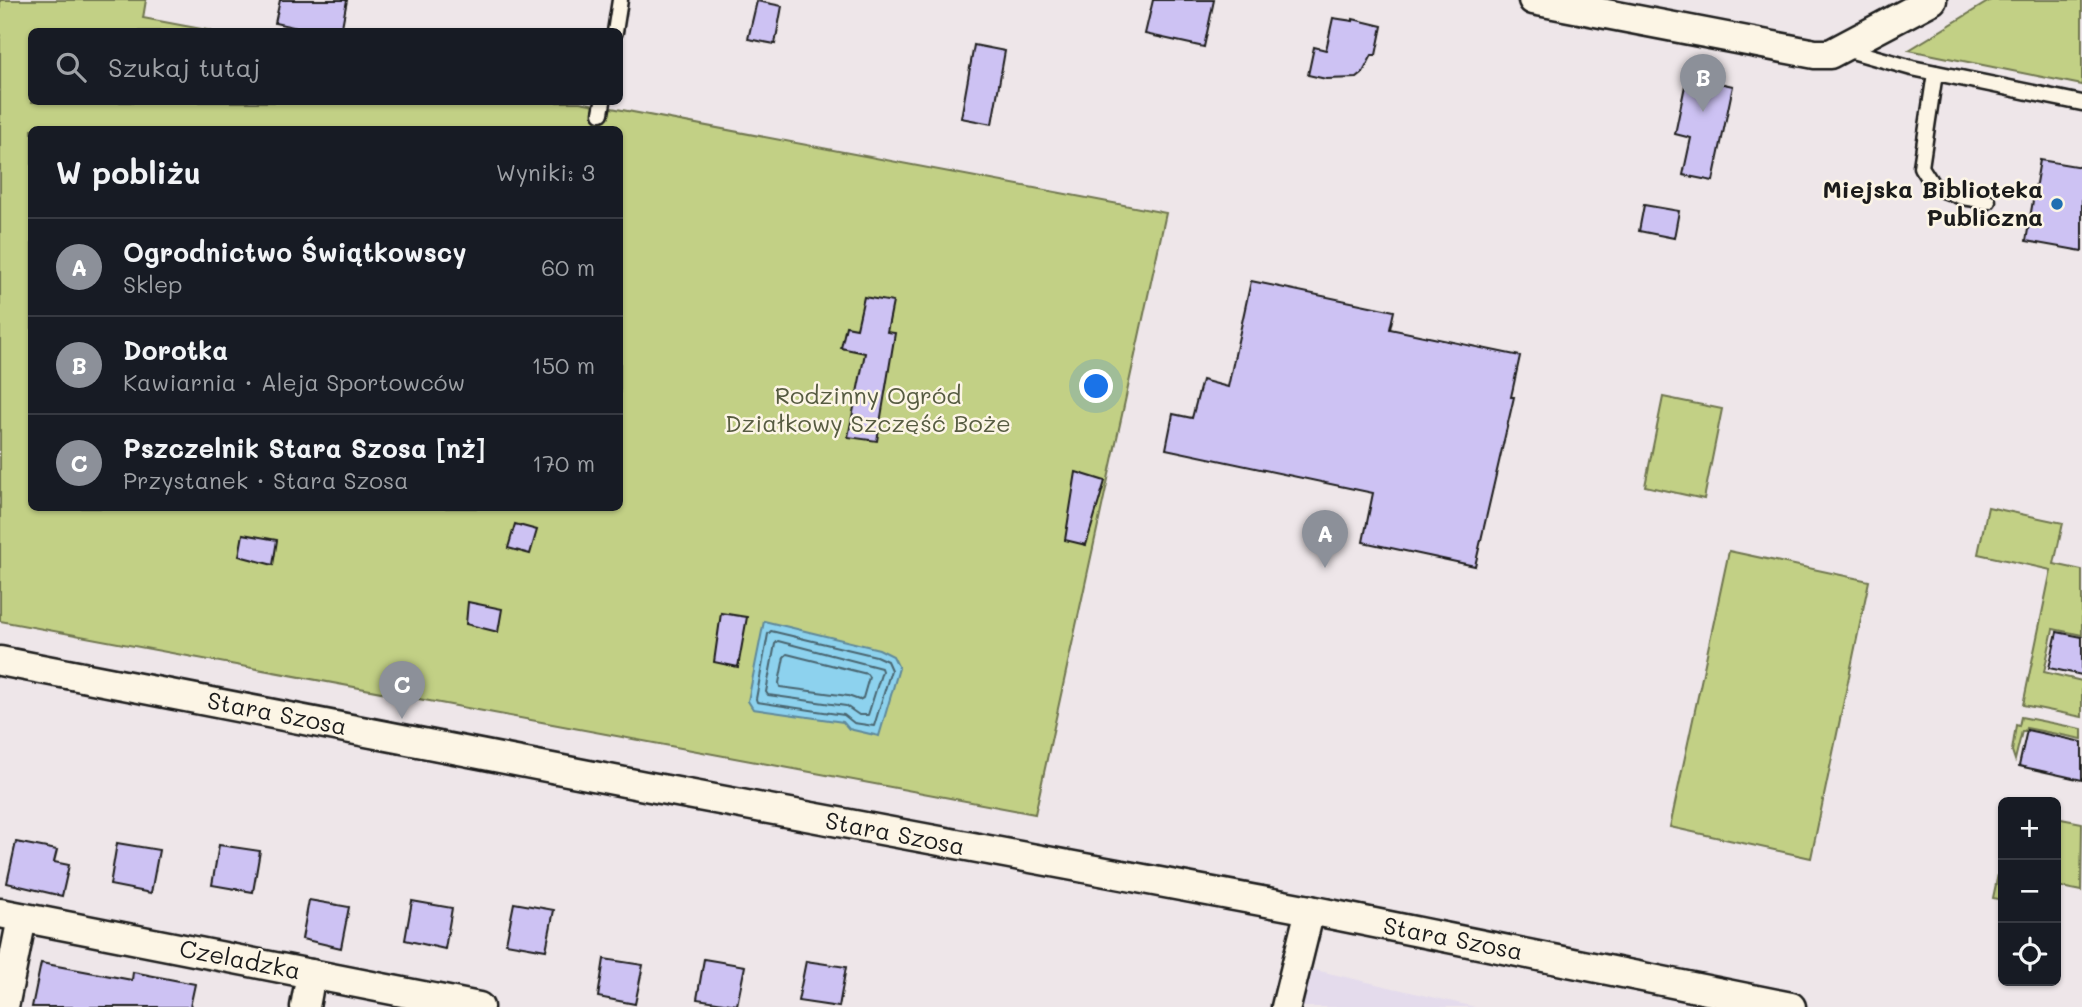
<!DOCTYPE html>
<html lang="pl">
<meta charset="utf-8">
<style>
body{margin:0;font-family:Mali,sans-serif;background:#242831;color:#f1f3f6}
.controls{position:absolute;right:21px;bottom:21px;display:grid;overflow:hidden;border-radius:10px;box-shadow:0 2px 5px #0004}
.controls button{width:63px;height:63px;display:grid;place-items:center;padding:0;border:0;border-bottom:2px solid #363941;background:#171b24;color:#f1f3f6;font:35px sans-serif}
.you{position:absolute;left:1097px;top:387px;width:24px;height:24px;margin:-18px;border:5px solid #fff;border-radius:50%;background:#1a73e8;box-shadow:0 0 0 10px #1a73e833}
.badge{display:grid;place-items:center;width:46px;height:46px;border-radius:50%;background:#8c9099;color:#fff;font-size:23px;font-weight:700}
.pin{position:absolute;translate:-50% -58px;filter:drop-shadow(0 2px 4px #0008)}
.pin::after{content:'';position:absolute;top:37px;width:24px;height:21px;background:inherit;clip-path:polygon(0 0,100% 0,50% 100%)}
.list{margin:0;padding:0;list-style:none}
h2{display:flex;justify-content:space-between;align-items:center;height:91px;margin:0;padding:0 28px;font-size:30px}
h2 small{font-size:23px;font-weight:400;color:#9ea1a6}
.list li{display:grid;grid-template-columns:46px 1fr auto;gap:21px;align-items:center;box-sizing:border-box;height:98px;padding:0 28px;border-top:2px solid #363941}
.list b{display:block;font-size:26px;white-space:nowrap}
.list p{margin:0;font-size:23px;white-space:nowrap;color:#9ea1a6}
.list em{font-size:23px;font-style:normal;color:#9ea1a6}
.icon{flex:none;width:38px;height:38px;fill:none;stroke:currentColor;stroke-width:2;stroke-linecap:round;stroke-linejoin:round}
.map{position:relative;flex:none;width:2082px;height:1007px;overflow:hidden}
.search{position:absolute;background:#171b24;box-shadow:0 2px 5px #0004;left:28px;top:28px;width:595px;height:77px;display:flex;align-items:center;gap:18px;box-sizing:border-box;padding:0 24px;border-radius:10px;color:#9ea1a6;font-size:26px}
.panel{position:absolute;background:#171b24;box-shadow:0 2px 5px #0004;left:28px;top:126px;width:595px;height:385px;border-radius:10px}
.map>svg:first-child{display:block}
</style>
<div class="map">
<svg width="2082" height="1007" viewBox="0 0 2082 1007">
<rect width="100%" height="100%" fill="#eee6e9"/>
<filter id="ink" filterUnits="userSpaceOnUse"><feTurbulence type="fractalNoise" baseFrequency=".0143" numOctaves="2"/><feDisplacementMap in="SourceGraphic" scale="14" xChannelSelector="R" yChannelSelector="G"/><feConvolveMatrix kernelMatrix="1 2 1 2 8 2 1 2 1" color-interpolation-filters="sRGB"/></filter>
<g filter="url(#ink)">
<path fill="#e4dbec" d="M1311 969 1475 1007H1295Z"/>
<g fill="#c2d085" stroke="#6f7650" stroke-width="2" fill-rule="evenodd">
<path d="M0 0H146L143 18 212 31 32 32V102H580L1166 213 1035 814 0 621ZM32 130H620V508H32Z"/>
<path d="M1991 0H2082V85L1909 50Z"/>
<path d="M1663 397 1722 409 1704 499 1645 486Z"/>
<path d="M1988 507 2063 523 2054 564 2082 570V635L2053 629 2044 672 2082 681V717L2023 705 2051 570 1978 554Z"/>
<path d="M1729 551 1869 581 1811 858 1670 827Z"/>
<path d="M2021 717 2082 729V739L2026 728 2025 731H2022L2015 760 2012 751 2016 725 2019 726Z"/>
<path d="M2056 818 2082 823 2081 891 2056 886Z"/>
<path d="M2003 851V900L1993 898Z"/>
</g>
<path fill="#8dd2ee" stroke="#60899a" stroke-width="2" d="M764 621 879 649 893 656 899 668 879 736 849 729 843 722 753 709 748 701Z"/>
<g fill="none" stroke-linecap="round" stroke-linejoin="round">
<g stroke="#496570" stroke-width="2">
<path d="M771 631 876 656 887 661 891 670 874 726 854 723 844 715 757 702 756 699 768 634Z"/>
<path d="M778 641 881 668 882 671 868 715H859L846 706 768 695 766 692 775 644Z"/>
<path d="M787 654 867 674 869 677 863 698 859 700 848 696 780 687 779 683 784 657Z"/>
</g>
</g>
<g fill="#cdc2f3" stroke="#1c1c1c" stroke-width="2">
<path d="M280 0H347L341 32H316L275 23Z"/>
<path d="M1153 0H1214L1204 47 1145 34Z"/>
<path d="M757 1 782 6 775 44 748 39Z"/>
<path d="M1333 18 1353 21V19L1382 26 1376 55H1372L1362 74 1357 78 1326 79 1308 75 1314 47 1326 50Z"/>
<path d="M974 45 1005 51 992 124 961 118Z"/>
<path d="M1687 76 1733 86 1713 181 1683 175 1691 138 1675 134Z"/>
<path d="M2040 160 2082 167V251L2026 241Z"/>
<path d="M1644 205 1679 211 1674 238 1639 231Z"/>
<path d="M1251 281 1394 311 1390 329 1520 356 1511 397H1514L1475 566 1363 542 1373 493 1166 449 1173 414 1192 418 1202 380 1228 387Z"/>
<path d="M864 297 893 302 887 332 895 333 877 441 848 437 865 353 841 348 846 326 857 328Z"/>
<path d="M1076 472 1105 481 1086 545 1065 540Z"/>
<path d="M515 524 537 530 530 554 508 548Z"/>
<path d="M243 534 277 540 273 565 239 556Z"/>
<path d="M468 602 502 609 498 632 466 624Z"/>
<path d="M721 613 747 617 738 667 714 662Z"/>
<path d="M2057 632 2082 637V675L2049 668Z"/>
<path d="M2027 730 2082 742V780L2019 766Z"/>
<path d="M16 842 57 850 54 862 69 865 62 896 7 883Z"/>
<path d="M117 843 159 850 151 893 110 885Z"/>
<path d="M219 845 260 851 253 892 212 885Z"/>
<path d="M309 900 349 907 341 948 302 939Z"/>
<path d="M412 901 452 908 445 949 405 940Z"/>
<path d="M514 903 554 910 546 950 506 943Z"/>
<path d="M604 959 643 965 635 1004 598 997Z"/>
<path d="M704 959 745 966 737 1005 697 999Z"/>
<path d="M806 961 846 967 839 1007 798 1001Z"/>
<path d="M41 963 132 980 133 972 195 984 190 1007H32Z"/>
</g>
<g fill="none" stroke-linecap="round" stroke-linejoin="round">
<defs>
<g id="lane">
<path d="M615 32 620 0"/>
<path d="M1845 49 1912 68 2082 103"/>
<path d="M1935 73 1921 167 1933 186 1962 197 1988 201"/>
<path d="M601 113 603 102"/>
</g>
<g id="street">
<path d="M1533 0 1815 54H1830L1932 0"/>
<path d="M0 661 645 786 1310 910 1791 1007"/>
<path d="M0 913 479 1007"/>
<path d="M4 1007 22 918"/>
<path d="M305 1007 311 974"/>
<path d="M1286 1007 1310 910"/>
</g>
</defs>
<use href="#lane" stroke="#1c1c1c" stroke-width="19"/>
<use href="#street" stroke="#1c1c1c" stroke-width="33"/>
<use href="#lane" stroke="#fcf5e5" stroke-width="14"/>
<use href="#street" stroke="#fcf5e5" stroke-width="28"/>
</g>
</g>
<circle fill="#1f6fb2" stroke="#fcf5e5" stroke-width="2.5" cx="2057" cy="204" r="7"/>
<g text-anchor="middle" stroke-width="5" stroke-linejoin="round" paint-order="stroke">
<g font-size="24" font-weight="bold" fill="#1c1c1c" stroke="#fcf5e5" text-anchor="end">
<text x="2043" y="198">Miejska Biblioteka<tspan x="2043" dy="28">Publiczna</tspan></text>
</g>
<g font-size="24" fill="#565b41" stroke="#fcf5e5">
<text x="868" y="404">Rodzinny Ogród<tspan x="868" dy="28">Działkowy Szczęść Boże</tspan></text>
</g>
<g font-size="24" fill="#1c1c1c" stroke="#fcf5e5">
<text transform="translate(277 714) rotate(11)" y="8">Stara Szosa</text>
<text transform="translate(895 834) rotate(11)" y="8">Stara Szosa</text>
<text transform="translate(1453 939) rotate(11)" y="8">Stara Szosa</text>
<text transform="translate(240 960) rotate(11)" y="8">Czeladzka</text>
</g>
</g>
</svg>
<div class="controls">
<button>+</button>
<button>−</button>
<button><svg class="icon" aria-label="locate" viewBox="0 0 24 24"><circle cx="12" cy="12" r="6"/><path d="M12 2v4M12 18v4M2 12h4M18 12h4"/></svg></button>
</div>
<div class="you"></div>
<div class="pin badge" style="left:1325px;top:568px">A</div>
<div class="pin badge" style="left:1703px;top:112px">B</div>
<div class="pin badge" style="left:402px;top:719px">C</div>
<div class="search"><svg class="icon" aria-label="search" viewBox="0 0 24 24"><circle cx="10" cy="10" r="6"/><path d="M15 15l6 6"/></svg>Szukaj tutaj</div>
<section class="panel">
<h2>W pobliżu<small>Wyniki: 3</small></h2>
<ul class="list">
<li><span class="badge">A</span><div><b>Ogrodnictwo Świątkowscy</b><p>Sklep</p></div><em>60 m</em></li>
<li><span class="badge">B</span><div><b>Dorotka</b><p>Kawiarnia · Aleja Sportowców</p></div><em>150 m</em></li>
<li><span class="badge">C</span><div><b>Pszczelnik Stara Szosa [nż]</b><p>Przystanek · Stara Szosa</p></div><em>170 m</em></li>
</ul>
</section>
</div>
